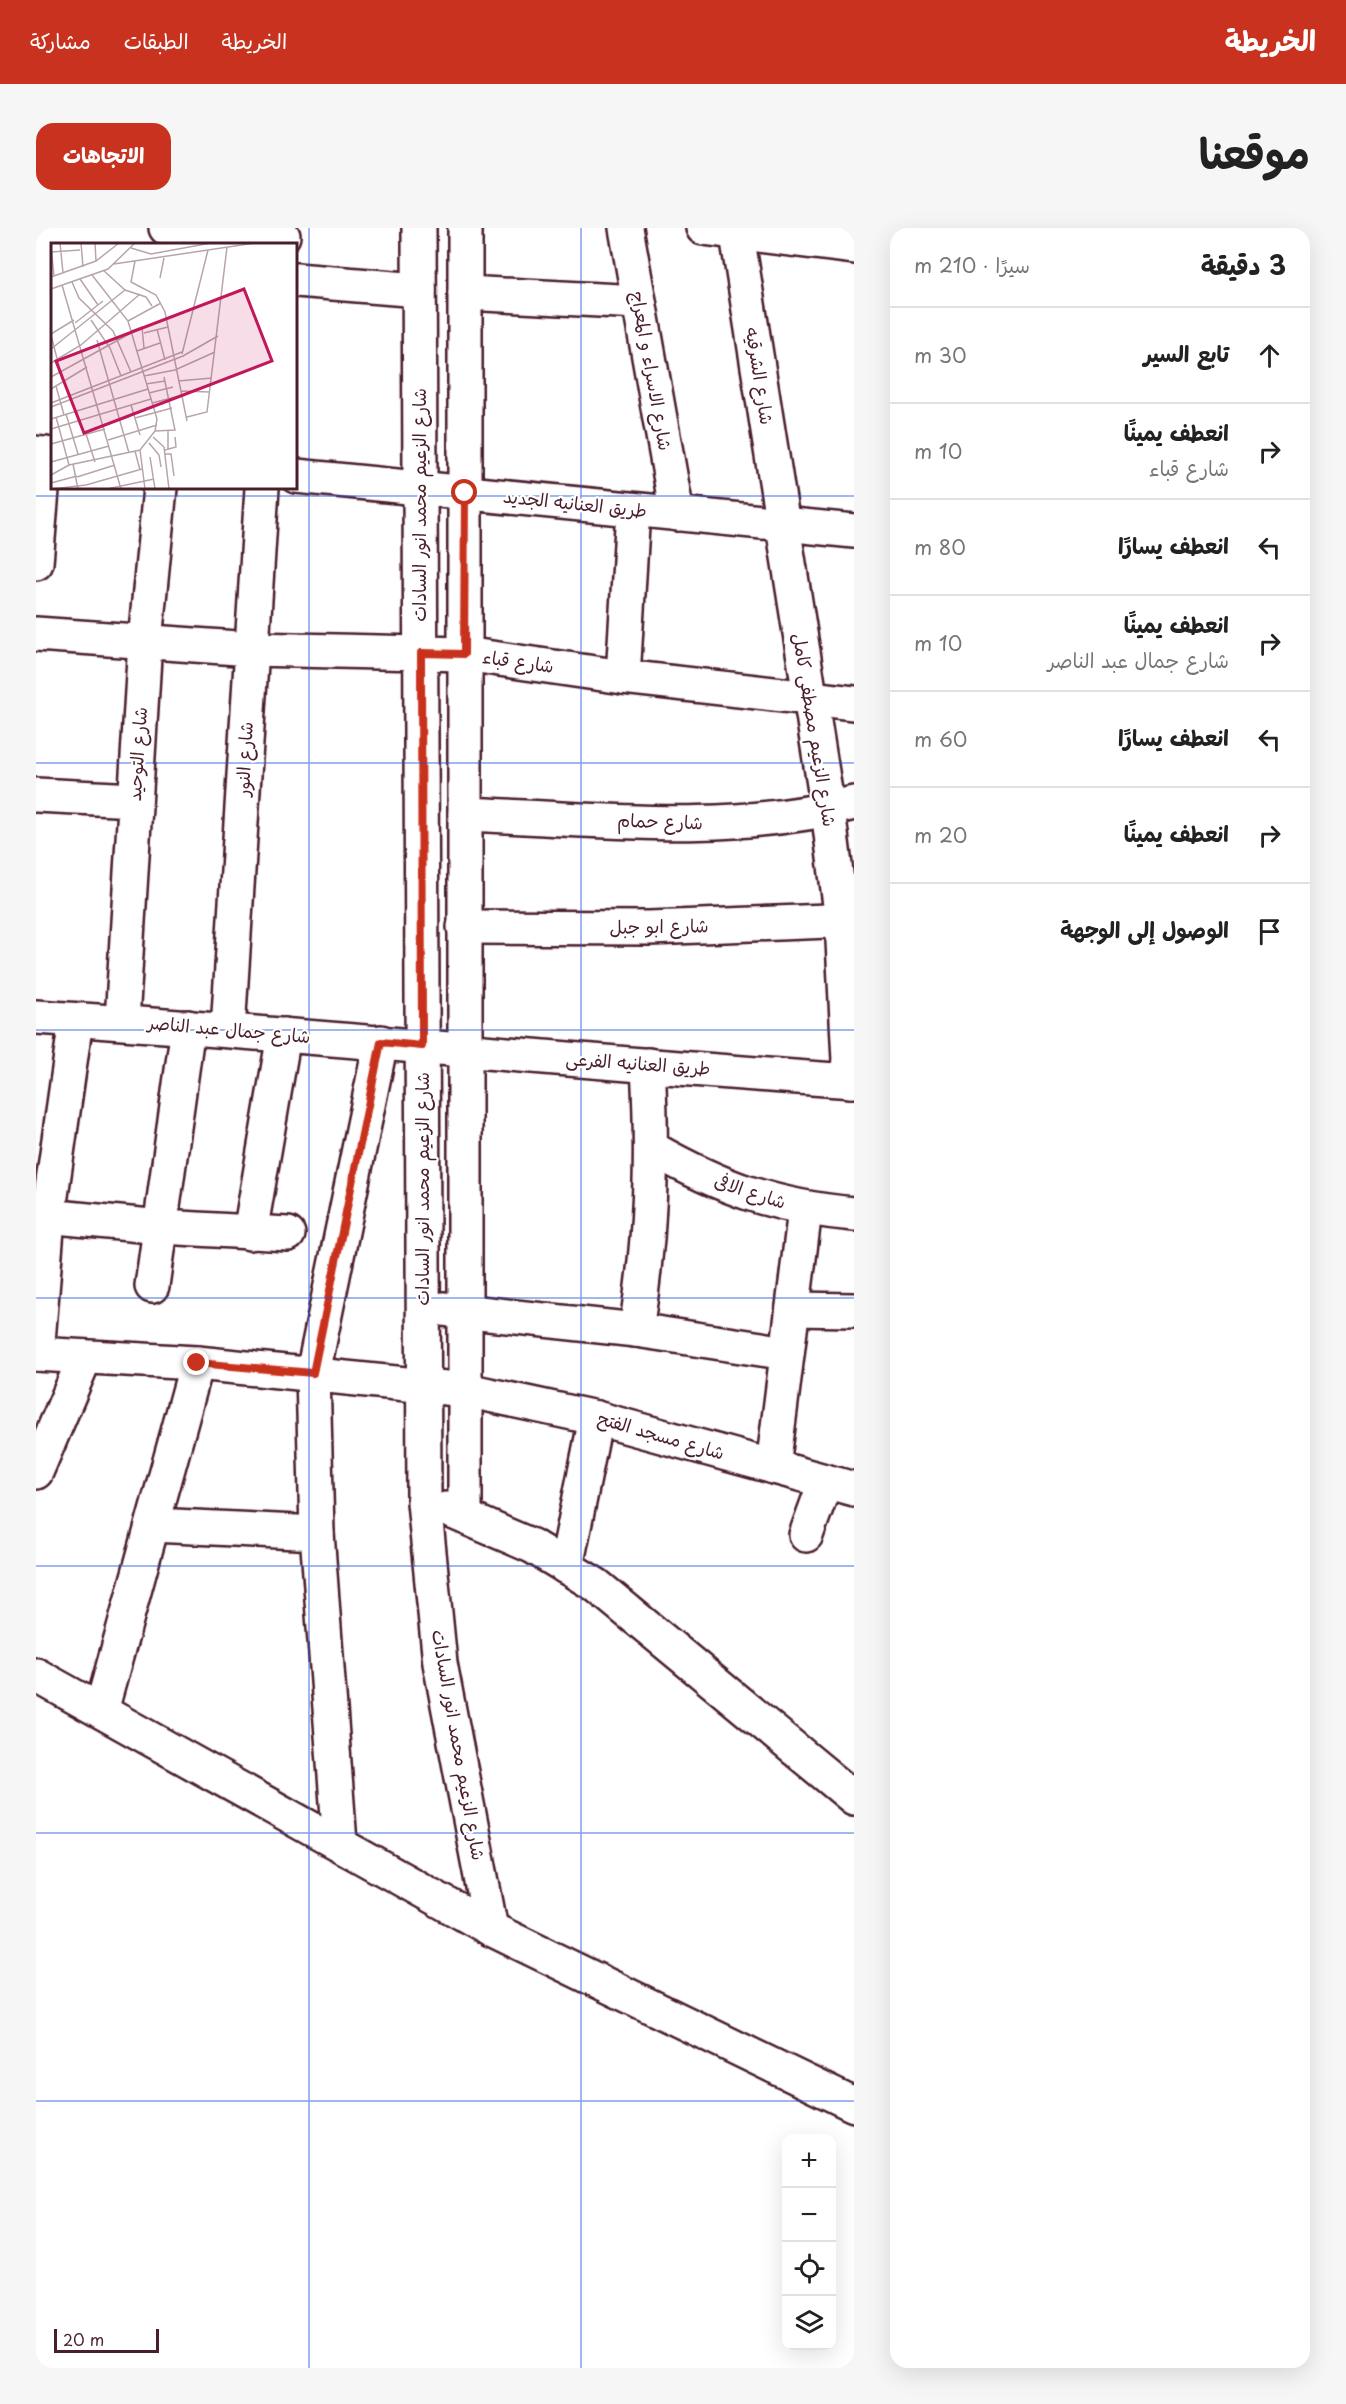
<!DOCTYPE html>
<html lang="ar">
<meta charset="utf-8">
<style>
body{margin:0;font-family:"Playpen Sans","Playpen Sans Arabic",sans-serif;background:#f6f6f6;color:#222;direction:rtl}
.controls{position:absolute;right:18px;bottom:18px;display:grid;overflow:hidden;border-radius:12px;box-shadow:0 6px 24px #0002}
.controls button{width:54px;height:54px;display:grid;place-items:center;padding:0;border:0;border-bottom:2px solid #e0e0e0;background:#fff;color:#222;font:30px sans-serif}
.scale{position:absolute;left:18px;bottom:15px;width:105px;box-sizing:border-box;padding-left:6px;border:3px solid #4a1f2b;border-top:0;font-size:16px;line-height:21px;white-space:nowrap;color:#4a1f2b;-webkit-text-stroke:4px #fff;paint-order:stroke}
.stop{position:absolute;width:18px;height:18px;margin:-14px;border:4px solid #c8321e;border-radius:50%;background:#fff}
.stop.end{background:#c8321e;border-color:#fff;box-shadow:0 2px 6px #0008}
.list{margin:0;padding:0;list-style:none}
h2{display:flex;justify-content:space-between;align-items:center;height:78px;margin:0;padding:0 24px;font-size:26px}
h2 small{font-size:20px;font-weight:400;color:#767676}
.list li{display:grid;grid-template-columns:39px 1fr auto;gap:18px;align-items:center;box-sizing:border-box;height:96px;padding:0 24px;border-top:2px solid #e0e0e0}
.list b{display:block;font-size:22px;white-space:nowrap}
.list p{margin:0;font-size:20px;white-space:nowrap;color:#767676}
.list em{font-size:20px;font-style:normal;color:#767676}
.icon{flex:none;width:33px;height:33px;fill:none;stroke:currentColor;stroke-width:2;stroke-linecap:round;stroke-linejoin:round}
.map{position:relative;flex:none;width:818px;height:2140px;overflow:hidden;direction:ltr;border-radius:18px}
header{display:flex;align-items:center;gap:36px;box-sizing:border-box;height:84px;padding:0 30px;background:#c8321e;color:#fff}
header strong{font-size:28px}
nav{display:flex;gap:33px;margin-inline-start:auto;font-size:21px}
.intro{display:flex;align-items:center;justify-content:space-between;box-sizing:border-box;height:144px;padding:0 36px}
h1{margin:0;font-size:42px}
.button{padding:15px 27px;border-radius:18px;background:#c8321e;color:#fff;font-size:21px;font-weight:700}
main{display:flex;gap:36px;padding:0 36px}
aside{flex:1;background:#fff;border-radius:18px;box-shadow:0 6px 24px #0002}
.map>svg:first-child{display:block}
</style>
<header>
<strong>الخريطة</strong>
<nav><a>الخريطة</a><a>الطبقات</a><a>مشاركة</a></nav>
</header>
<div class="intro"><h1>موقعنا</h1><a class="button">الاتجاهات</a></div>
<main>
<aside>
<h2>3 دقيقة<small>سيرًا · 210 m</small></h2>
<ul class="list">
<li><svg class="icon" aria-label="ahead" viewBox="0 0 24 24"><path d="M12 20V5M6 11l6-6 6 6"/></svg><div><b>تابع السير</b></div><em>30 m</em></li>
<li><svg class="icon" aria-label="right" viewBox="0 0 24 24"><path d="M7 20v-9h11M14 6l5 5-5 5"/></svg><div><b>انعطف يمينًا</b><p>شارع قباء</p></div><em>10 m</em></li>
<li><svg class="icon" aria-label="left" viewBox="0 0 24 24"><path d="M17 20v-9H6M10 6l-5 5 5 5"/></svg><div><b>انعطف يسارًا</b></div><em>80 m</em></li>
<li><svg class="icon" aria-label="right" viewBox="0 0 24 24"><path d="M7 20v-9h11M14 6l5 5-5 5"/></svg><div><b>انعطف يمينًا</b><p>شارع جمال عبد الناصر</p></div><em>10 m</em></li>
<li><svg class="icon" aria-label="left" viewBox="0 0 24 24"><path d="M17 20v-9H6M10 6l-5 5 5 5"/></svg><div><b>انعطف يسارًا</b></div><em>60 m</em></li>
<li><svg class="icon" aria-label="right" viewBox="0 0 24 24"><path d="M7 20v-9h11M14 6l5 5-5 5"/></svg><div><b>انعطف يمينًا</b></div><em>20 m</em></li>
<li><svg class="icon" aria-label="arrive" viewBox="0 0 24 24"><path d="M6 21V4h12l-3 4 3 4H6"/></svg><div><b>الوصول إلى الوجهة</b></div></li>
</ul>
</aside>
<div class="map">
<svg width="818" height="2140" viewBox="0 0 818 2140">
<rect width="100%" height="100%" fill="#fff"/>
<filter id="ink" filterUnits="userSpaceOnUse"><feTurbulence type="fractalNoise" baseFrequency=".0167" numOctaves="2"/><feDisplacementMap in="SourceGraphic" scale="12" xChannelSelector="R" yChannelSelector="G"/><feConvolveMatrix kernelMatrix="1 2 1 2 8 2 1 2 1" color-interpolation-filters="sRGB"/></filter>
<g filter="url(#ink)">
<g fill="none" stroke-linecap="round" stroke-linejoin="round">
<defs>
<g id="minor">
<path d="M130 0 247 8"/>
<path d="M383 0 388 1274 404 1435 455 1701"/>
<path d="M429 0V1288"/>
<path d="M590 0 641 286"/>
<path d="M667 0 818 19"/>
<path d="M700 0 792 582 806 693 814 853"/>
<path d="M260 52 383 62"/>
<path d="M429 65 603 74"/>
<path d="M0 335 9 226"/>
<path d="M0 406 216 421 428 426 587 449 818 475"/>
<path d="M587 449 597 282"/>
<path d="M0 567 99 572"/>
<path d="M429 586C558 591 691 608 818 575"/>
<path d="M428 699 613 700 818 692"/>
<path d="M0 789C273 806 545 835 818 853"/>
<path d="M86 793 109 413 124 260"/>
<path d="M192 802 226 260"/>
<path d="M617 921C686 960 739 979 818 986"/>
<path d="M0 987 125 999 252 1006"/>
<path d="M214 1005 248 807"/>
<path d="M116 1058 152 799"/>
<path d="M407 1081 600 1102 751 1125"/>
<path d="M757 1081 818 1082"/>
<path d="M600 1102C615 1008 617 931 612 837"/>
<path d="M0 1126 161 1135 430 1162 560 1190 818 1261"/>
<path d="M1 1126 12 989 40 792"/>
<path d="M737 1239 769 982"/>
<path d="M0 1244 49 1129"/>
<path d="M410 1281 496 1318 560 1357 818 1570"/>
<path d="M117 1297 281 1305"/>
<path d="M770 1307 789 1255"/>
<path d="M530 1339 560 1190"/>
<path d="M0 1447 455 1701 818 1877"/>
<path d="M65 1483 161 1135"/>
<path d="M304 1615 281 1305 277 1145 345 814"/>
</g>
<g id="tertiary">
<path d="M0 225 16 227"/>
<path d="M260 248 818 303"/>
</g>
</defs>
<use href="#minor" stroke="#4a1f2b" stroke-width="38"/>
<use href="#tertiary" stroke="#4a1f2b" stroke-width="38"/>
<use href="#minor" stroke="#fff" stroke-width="33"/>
<use href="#tertiary" stroke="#fff" stroke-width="33"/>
</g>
</g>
<g fill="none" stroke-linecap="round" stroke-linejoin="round" filter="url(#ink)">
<path stroke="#c8321e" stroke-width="8" d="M161 1135 277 1145 345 814 386 818 385 425 428 426 429 265"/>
</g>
<path fill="none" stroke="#1d4ed8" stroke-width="1.5" stroke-opacity="0.55" d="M273 0V2140M545 0V2140M0 268H818M0 535H818M0 802H818M0 1070H818M0 1338H818M0 1605H818M0 1873H818"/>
<g text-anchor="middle" stroke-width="4.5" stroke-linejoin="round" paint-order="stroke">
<g font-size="18" fill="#4a1f2b" stroke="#fff">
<text transform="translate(615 143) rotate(80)" y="6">شارع الاسراء و المعراج</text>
<text transform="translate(723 148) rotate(81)" y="6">شارع الشرقيه</text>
<text transform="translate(539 276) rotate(6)" y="6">طريق العنانيه الجديد</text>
<text transform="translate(384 277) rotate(-90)" y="6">شارع الزعيم محمد انور السادات</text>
<text transform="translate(482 434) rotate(8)" y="6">شارع قباء</text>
<text transform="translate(778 502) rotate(81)" y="6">شارع الزعيم مصطفى كامل</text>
<text transform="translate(102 526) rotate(-86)" y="6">شارع التوحيد</text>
<text transform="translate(209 531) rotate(-87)" y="6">شارع النور</text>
<text transform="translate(624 594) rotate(2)" y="6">شارع حمام</text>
<text transform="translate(623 699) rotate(-1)" y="6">شارع ابو جبل</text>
<text transform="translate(193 802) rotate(5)" y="6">شارع جمال عبد الناصر</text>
<text transform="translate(602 836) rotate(4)" y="6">طريق العنانيه الفرعى</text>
<text transform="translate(387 961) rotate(-90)" y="6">شارع الزعيم محمد انور السادات</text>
<text transform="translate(714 964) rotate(18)" y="6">شارع الافى</text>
<text transform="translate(625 1208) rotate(16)" y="6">شارع مسجد الفتح</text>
<text transform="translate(422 1517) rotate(80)" y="6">شارع الزعيم محمد انور السادات</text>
</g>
</g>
<g transform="translate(15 15)">
<rect width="246" height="246" fill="#fff"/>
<path fill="none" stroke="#b7a5aa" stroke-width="1.5" d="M9 0 12 30M30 0 32 24M44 0 45 18M0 4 3 33M80 5 100 11 160 0M0 9 29 7M84 18 80 39 105 52 114 69 136 178M63 21 204 0M52 27 74 47 95 54 101 63M0 34 45 18 68 0M109 35 113 15M29 36 47 62M21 39 28 55 62 88 80 129M11 42 70 246M0 46 57 26 84 0M40 77 59 105 70 133M77 78 110 60M24 80 52 58M106 86 114 117M80 88 91 84 93 105M93 90 117 84M0 91 23 77M0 92 12 139M46 97 78 210M0 106 74 47M86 108 109 100M131 111 157 7M0 120 30 102 89 51M93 133 124 127 164 109M0 134 80 90M127 138 161 135M95 141 114 138M5 143 13 172M0 146 36 124M130 148 159 149M98 150 122 144M0 160 131 109M101 160 132 152M80 162 89 192M0 164 132 113 167 93M25 168 33 192M15 171 27 211M5 174 18 222M136 174 156 169 176 4M84 175 121 165M0 176 97 146M52 182 78 174M0 186 100 156M104 188 124 187 113 134M117 188V206M35 191 44 219M102 194 113 204 118 246M57 197 106 182M98 200 108 212 110 224M0 201 54 186M89 207 94 246M114 207 125 204 124 194M84 208 89 227M114 211H120L123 233M99 214 104 246M0 219 58 203M22 221 27 246M0 232 18 222 89 207 104 188 106 176 77 78 41 32M26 234 64 222M0 240 26 233M1 246 35 242 91 226M56 246 103 236"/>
<path fill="#c2185b" fill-opacity="0.15" stroke="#c2185b" stroke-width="3" d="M193 46 221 118 33 190 5 118Z"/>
<rect width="246" height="246" fill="none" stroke="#4a1f2b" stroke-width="3"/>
</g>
</svg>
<div class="controls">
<button>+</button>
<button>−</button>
<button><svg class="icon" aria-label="locate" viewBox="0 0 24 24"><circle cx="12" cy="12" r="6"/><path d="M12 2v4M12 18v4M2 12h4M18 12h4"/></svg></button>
<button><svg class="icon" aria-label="layers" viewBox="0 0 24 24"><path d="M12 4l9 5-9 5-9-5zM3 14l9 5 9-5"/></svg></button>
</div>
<div class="scale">20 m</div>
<div class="stop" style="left:429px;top:265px"></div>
<div class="stop end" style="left:161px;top:1135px"></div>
</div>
</main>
